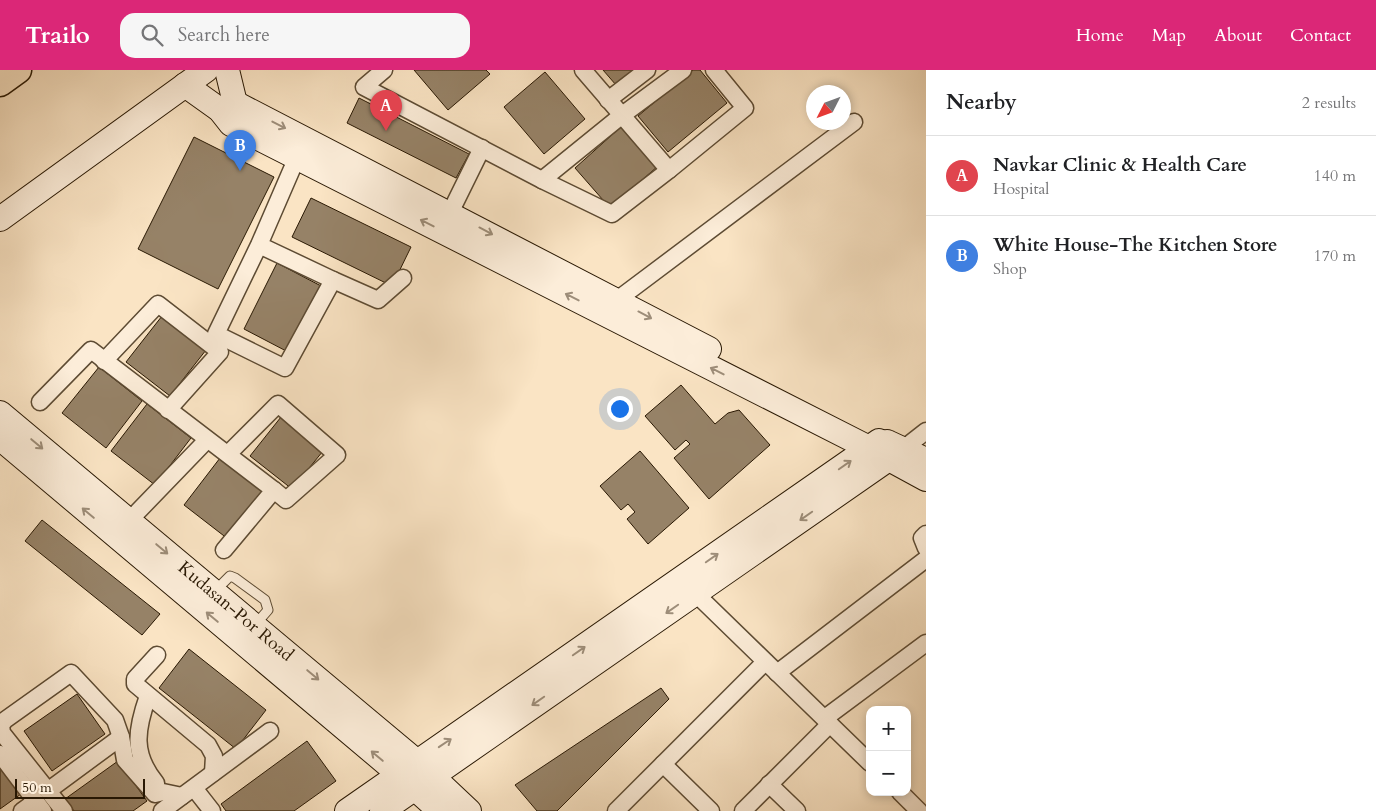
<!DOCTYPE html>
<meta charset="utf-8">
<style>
body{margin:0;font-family:Cardo,serif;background:#f6f6f6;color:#202124}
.controls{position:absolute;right:15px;bottom:15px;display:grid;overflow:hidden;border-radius:10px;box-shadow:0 2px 8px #0003}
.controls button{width:45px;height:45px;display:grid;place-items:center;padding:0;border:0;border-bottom:1px solid #e0e0e0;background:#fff;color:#202124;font:25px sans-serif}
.compass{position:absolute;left:806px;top:15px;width:45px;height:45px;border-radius:50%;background:#fff;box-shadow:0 2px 8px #0003;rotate:228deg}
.scale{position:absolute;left:15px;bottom:12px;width:130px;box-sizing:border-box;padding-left:5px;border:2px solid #291803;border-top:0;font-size:14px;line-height:18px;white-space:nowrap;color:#291803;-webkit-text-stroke:4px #fcedd9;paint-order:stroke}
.you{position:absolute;left:619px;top:338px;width:18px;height:18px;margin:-12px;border:4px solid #fff;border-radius:50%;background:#1a73e8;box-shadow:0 0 0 8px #1a73e833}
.badge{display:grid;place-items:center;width:32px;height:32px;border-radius:50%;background:#db2777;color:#fff;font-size:16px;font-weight:700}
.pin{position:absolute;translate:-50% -41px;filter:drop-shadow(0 1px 2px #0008)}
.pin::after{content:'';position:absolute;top:26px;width:18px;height:15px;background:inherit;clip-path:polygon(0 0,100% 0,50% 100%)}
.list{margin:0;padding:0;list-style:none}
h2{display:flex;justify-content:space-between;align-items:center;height:65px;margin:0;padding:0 20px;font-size:21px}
h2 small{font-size:16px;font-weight:400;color:#757577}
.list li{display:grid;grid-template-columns:32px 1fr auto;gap:15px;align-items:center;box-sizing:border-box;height:80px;padding:0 20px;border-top:1px solid #e0e0e0}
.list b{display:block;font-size:19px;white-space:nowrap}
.list p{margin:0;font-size:16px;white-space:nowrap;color:#757577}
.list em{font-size:16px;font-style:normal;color:#757577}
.icon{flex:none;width:28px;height:28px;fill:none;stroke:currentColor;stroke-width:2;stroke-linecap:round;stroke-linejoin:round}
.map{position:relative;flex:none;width:926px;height:741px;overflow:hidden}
header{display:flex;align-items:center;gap:30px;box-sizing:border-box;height:70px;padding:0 25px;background:#db2777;color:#fff}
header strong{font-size:24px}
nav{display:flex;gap:28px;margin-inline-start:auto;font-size:18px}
.search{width:350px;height:45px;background:#f6f6f6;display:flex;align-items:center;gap:12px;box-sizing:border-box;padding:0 18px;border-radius:15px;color:#757577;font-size:19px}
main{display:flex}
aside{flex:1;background:#fff}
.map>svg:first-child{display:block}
</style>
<header>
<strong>Trailo</strong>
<div class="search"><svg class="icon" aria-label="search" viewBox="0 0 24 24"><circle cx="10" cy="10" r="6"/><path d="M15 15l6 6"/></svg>Search here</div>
<nav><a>Home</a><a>Map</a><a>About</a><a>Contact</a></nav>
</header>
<main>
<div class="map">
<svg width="926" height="741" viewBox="0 0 926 741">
<rect width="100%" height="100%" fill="#fae4c4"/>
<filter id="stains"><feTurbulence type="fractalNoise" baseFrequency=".004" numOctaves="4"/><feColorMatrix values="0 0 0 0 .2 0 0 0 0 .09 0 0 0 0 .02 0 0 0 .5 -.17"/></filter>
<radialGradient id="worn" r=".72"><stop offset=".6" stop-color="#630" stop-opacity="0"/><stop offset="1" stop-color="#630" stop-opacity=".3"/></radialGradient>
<g fill="#968267" stroke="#291803">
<path d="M414 0H486L490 4 448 40Z"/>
<path d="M603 0H634L616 15Z"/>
<path d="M693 0H700L727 33 668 82 638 46Z"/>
<path d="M545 2 585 49 544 84 504 37Z"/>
<path d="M359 28 469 84 456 108 347 53Z"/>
<path d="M623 55 658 96 610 138 575 98Z"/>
<path d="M194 67 274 107 218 219 138 179Z"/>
<path d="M311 128 411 177 392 216 292 167Z"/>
<path d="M277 193 323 217 290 283 244 259Z"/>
<path d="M162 246 206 280 170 326 126 292Z"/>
<path d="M99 297 142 331 106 378 62 343Z"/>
<path d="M681 315 715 354 728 343 739 340 770 375 709 429 674 388 690 374 686 370 675 380 645 346Z"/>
<path d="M147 334 191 368 155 415 111 381Z"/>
<path d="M281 347 323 381 292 419 250 386Z"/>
<path d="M640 381 689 438 648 474 627 449 635 442 628 434 621 440 600 416Z"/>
<path d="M220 388 264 423 228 469 184 435Z"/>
<path d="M42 450 160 544 142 565 25 471Z"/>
<path d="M189 579 266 640 236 679 159 618Z"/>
<path d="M661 618 669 629 557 741H537L515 715Z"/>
<path d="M77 624 105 664 52 701 24 661Z"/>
<path d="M307 671 336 711 294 741H226L221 734Z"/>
<path d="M118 691 147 731 133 741H74L65 729Z"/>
<path d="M0 695 21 724 0 739Z"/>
</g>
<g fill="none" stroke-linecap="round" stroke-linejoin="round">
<defs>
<path id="lane" d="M214 522 230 506 235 508 265 530 268 540 254 556"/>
<g id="street">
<path d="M384 0 364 17 542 110 621 46 683 0"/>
<path d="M583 0 669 100 745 38 714 0"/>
<path d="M608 30 647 0"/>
<path d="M542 110 612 144 669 100"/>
<path d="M450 143 482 78"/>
<path d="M259 175 333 210 285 298 216 264 259 175 301 78"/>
<path d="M333 210 378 230 403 208"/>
<path d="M617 230 854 52"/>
<path d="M104 291 158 234 220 282 168 340"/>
<path d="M40 332 91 280 274 420 224 480"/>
<path d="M903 379 926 361"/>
<path d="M228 384 278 334 337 385 286 430 274 420"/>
<path d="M122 458 207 370"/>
<path d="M926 464 922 468 926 478"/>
<path d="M695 523 870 693"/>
<path d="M157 585 135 609V614L208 675 214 686 213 703"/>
<path d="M777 603 926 489"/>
<path d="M148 626C136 660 132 684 156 713"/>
<path d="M829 645 926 573"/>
<path d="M0 684 43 741"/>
<path d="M663 694 711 741"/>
<path d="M769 714 797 741"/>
<path d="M194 718 212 741"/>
<path d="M49 720 121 667"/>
<path d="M900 722 919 741"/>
<path d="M22 741 36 731"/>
<path d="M64 741 2 663 1 655 5 650 71 603 115 650 121 667 125 690 155 724 163 722 182 726"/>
<path d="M162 741 270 661"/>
<path d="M616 741 765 592"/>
<path d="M743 741 830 654"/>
</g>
<g id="secondary">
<path d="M227 0 235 33"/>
<path d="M185 15 220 40 231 54 869 378 926 409"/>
<path d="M220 40 235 33 709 279"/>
<path d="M0 149 206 0"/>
<path d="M0 343 417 692 469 741"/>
<path d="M0 368 399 704 440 741"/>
<path d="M887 372 926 390"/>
<path d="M347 741 879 371"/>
<path d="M382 741 900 381"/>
</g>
<path id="primary" d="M0 13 18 0"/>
</defs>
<use href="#lane" stroke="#5d4b33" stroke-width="11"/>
<use href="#street" stroke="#5d4b33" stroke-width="19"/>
<use href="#secondary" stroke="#291803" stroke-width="26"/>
<use href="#primary" stroke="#291803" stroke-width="29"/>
<use href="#lane" stroke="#fcedd9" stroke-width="9"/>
<use href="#street" stroke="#fcedd9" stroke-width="16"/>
<use href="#secondary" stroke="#fcedd9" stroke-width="24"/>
<use href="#primary" stroke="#fae4c4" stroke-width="26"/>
</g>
<defs><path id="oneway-shaft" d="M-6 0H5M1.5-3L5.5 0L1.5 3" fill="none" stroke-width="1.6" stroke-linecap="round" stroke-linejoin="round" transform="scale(1.25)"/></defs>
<g stroke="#9d8d79">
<use href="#oneway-shaft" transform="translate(279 55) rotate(27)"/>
<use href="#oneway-shaft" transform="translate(427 153) rotate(-153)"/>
<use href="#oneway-shaft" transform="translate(486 161) rotate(28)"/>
<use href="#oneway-shaft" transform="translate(572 227) rotate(-153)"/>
<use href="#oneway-shaft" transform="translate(645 245) rotate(28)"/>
<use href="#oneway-shaft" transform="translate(717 301) rotate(-153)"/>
<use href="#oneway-shaft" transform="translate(37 374) rotate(40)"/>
<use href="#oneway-shaft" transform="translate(845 395) rotate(-35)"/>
<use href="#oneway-shaft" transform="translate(88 443) rotate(-140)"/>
<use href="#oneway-shaft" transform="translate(806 446) rotate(145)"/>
<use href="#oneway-shaft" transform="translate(162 479) rotate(40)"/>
<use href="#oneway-shaft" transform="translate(712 488) rotate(-35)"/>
<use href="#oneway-shaft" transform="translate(672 539) rotate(145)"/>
<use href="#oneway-shaft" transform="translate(212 547) rotate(-140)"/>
<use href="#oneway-shaft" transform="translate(579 581) rotate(-35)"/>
<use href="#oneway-shaft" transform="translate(313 605) rotate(40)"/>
<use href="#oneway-shaft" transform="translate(538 631) rotate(145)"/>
<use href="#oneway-shaft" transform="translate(445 673) rotate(-34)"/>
<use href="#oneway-shaft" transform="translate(377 686) rotate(-140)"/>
</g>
<g text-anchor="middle" stroke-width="5" stroke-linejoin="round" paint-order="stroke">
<g font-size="18" fill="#291803" stroke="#fcedd9">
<text transform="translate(236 541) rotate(40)" y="6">Kudasan-Por Road</text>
</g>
</g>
<rect width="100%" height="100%" filter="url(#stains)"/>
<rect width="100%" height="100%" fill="url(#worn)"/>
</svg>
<div class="controls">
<button>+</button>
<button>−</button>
</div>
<svg class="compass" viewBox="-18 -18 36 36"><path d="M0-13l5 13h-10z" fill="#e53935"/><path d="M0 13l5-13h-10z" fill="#757577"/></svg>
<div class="scale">50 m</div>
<div class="you"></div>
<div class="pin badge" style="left:386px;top:61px;background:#e0444e">A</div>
<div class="pin badge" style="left:240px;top:101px;background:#3f7fe0">B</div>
</div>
<aside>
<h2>Nearby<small>2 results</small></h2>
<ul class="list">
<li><span class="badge" style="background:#e0444e">A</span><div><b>Navkar Clinic &amp; Health Care</b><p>Hospital</p></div><em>140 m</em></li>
<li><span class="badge" style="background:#3f7fe0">B</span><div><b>White House-The Kitchen Store</b><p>Shop</p></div><em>170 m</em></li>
</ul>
</aside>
</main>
